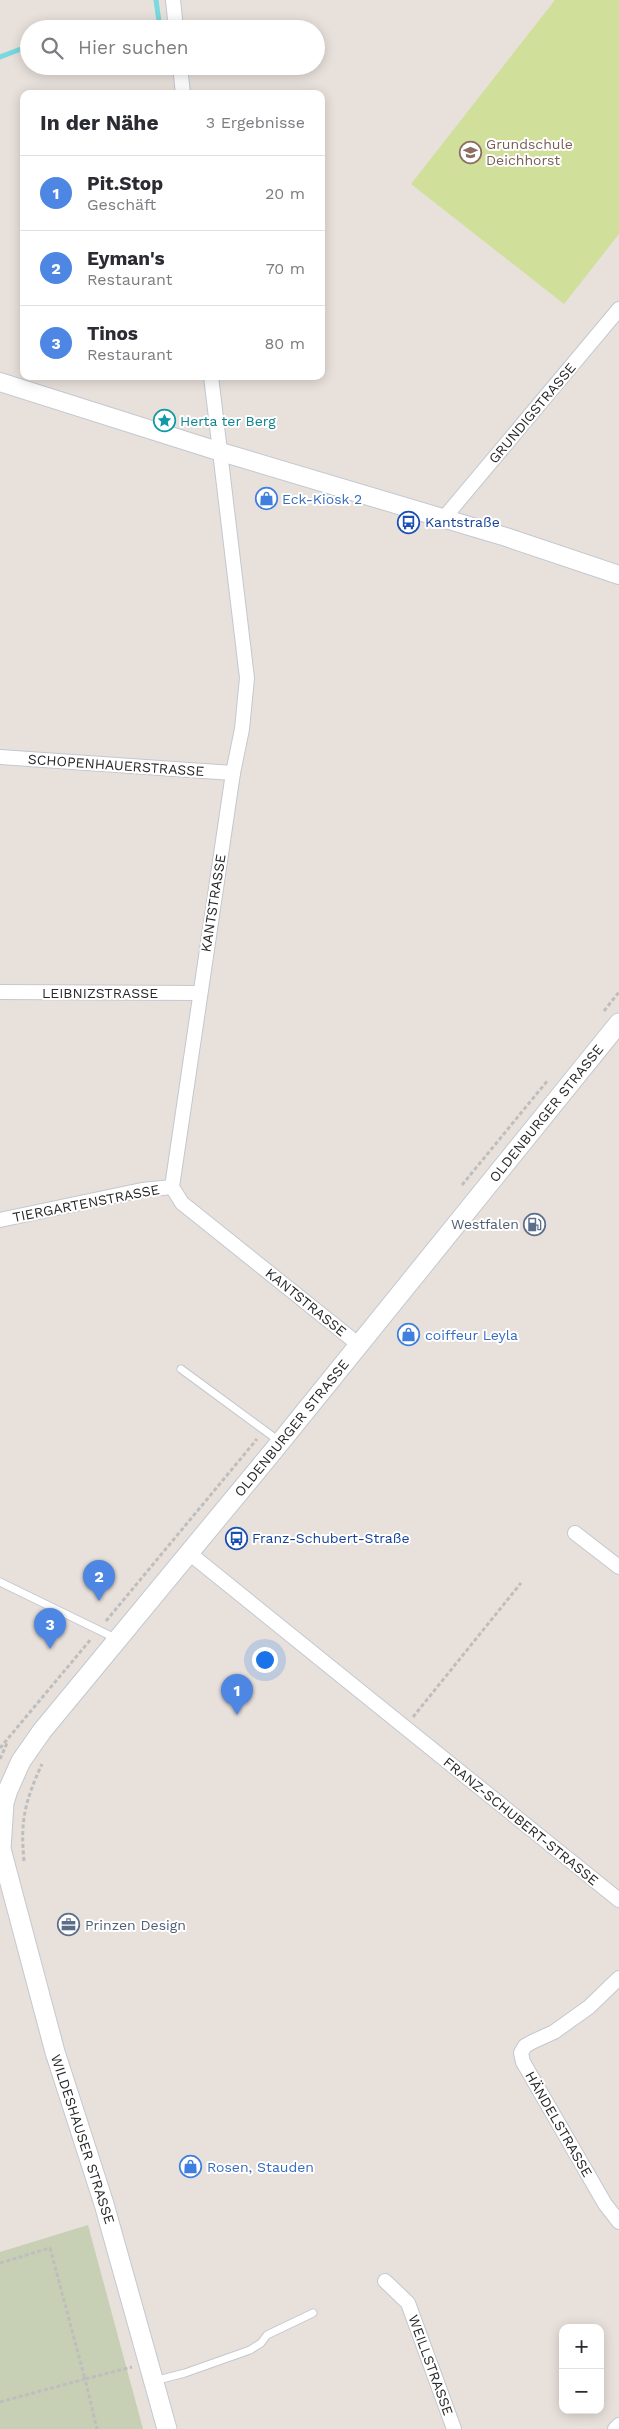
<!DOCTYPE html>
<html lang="de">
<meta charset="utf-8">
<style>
body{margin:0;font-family:"Work Sans",sans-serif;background:#f2f2f3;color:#2b2b33}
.controls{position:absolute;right:15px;bottom:15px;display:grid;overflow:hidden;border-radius:10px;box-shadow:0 2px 12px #0003}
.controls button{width:45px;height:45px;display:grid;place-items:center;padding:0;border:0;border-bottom:1px solid #e1e1e2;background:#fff;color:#2b2b33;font:25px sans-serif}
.you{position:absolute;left:264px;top:1659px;width:18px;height:18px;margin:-12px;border:4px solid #fff;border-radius:50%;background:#1a73e8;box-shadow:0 0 0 8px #1a73e833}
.badge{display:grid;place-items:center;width:32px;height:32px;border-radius:50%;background:#4d87e3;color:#fff;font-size:16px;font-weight:700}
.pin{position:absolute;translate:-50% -41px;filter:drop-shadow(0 1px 2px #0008)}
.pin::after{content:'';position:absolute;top:26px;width:18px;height:15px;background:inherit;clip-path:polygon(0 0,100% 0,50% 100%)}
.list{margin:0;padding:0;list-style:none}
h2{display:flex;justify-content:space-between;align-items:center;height:65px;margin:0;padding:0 20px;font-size:21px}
h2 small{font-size:16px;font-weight:400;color:#7c7c81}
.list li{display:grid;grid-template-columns:32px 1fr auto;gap:15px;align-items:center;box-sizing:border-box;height:75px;padding:0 20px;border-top:1px solid #e1e1e2}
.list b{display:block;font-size:19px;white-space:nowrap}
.list p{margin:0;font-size:16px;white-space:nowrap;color:#7c7c81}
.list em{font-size:16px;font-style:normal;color:#7c7c81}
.icon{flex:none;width:28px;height:28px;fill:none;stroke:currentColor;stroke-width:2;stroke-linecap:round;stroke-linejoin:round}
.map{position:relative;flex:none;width:619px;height:2429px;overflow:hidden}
.search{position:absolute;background:#fff;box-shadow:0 2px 12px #0003;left:20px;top:20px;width:305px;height:55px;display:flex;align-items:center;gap:12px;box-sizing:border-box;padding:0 18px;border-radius:28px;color:#7c7c81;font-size:19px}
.panel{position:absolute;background:#fff;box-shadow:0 2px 12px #0003;left:20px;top:90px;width:305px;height:290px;border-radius:10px}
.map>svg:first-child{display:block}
</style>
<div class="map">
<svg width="619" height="2429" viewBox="0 0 619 2429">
<rect width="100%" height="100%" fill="#e8e0db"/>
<path fill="#c7d0b4" d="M88 2225 143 2429H0V2252Z"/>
<path fill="#d0df9a" d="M555 0H619V234L564 304 411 184Z"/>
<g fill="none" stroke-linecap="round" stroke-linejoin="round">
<g stroke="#7ad8df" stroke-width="5">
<path d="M156 0 160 29"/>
<path d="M0 57 29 46"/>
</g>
<defs>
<g id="service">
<path d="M181 1369 279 1441"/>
<path d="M0 1582 117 1639"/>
<path d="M154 2381 185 2373 250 2350 261 2343 267 2335 313 2313"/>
</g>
<g id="minor">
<path d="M173 0 176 29"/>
<path d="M180 66 183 94"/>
<path d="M211 376 247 678 242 729 233 773 172 1187 182 1203 358 1344"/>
<path d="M444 518 619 309"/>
<path d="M0 757 233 773"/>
<path d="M0 992 199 993"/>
<path d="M0 1220 142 1190 172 1187"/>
<path d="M575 1533 619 1567"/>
<path d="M189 1553 619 1900"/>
<path d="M619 1978 589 2007 554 2032 532 2042 525 2046 521 2053 523 2062 605 2204 619 2222"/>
<path d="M385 2281 408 2303 454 2429"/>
<path d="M615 2429 619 2425"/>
</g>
<path id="tertiary" d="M0 382 221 452 506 537 619 575"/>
<g id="secondary">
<path id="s1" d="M167 2429 104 2204 55 2052 1 1849 4 1803 8 1790 21 1761 42 1731 274 1450 619 1023"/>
</g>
</defs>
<use href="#service" stroke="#c3c8d0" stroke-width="9"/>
<use href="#minor" stroke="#c3c8d0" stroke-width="16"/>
<use href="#tertiary" stroke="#c3c8d0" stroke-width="20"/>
<use href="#secondary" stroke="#c3c8d0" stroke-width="21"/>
<g stroke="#bebebe" stroke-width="3" stroke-dasharray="4 2.5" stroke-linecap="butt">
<path d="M604 1011 619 992"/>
<path d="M462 1185 548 1080"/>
<path d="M106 1621 257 1439"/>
<path d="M413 1717 521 1583"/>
<path d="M0 1748 91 1639"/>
<path d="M0 1759 7 1743"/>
<path d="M24 1861C20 1821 25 1801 42 1764"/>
<path d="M0 2263 50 2248 85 2379 132 2367"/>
<path d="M0 2402 85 2379 97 2429"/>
</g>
<use href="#service" stroke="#fff" stroke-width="7"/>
<use href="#minor" stroke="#fff" stroke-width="14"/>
<use href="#tertiary" stroke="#fff" stroke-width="18"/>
<use href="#secondary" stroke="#fff" stroke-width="19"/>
</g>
<defs>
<symbol id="school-ring" viewBox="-11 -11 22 22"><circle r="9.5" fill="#fff" stroke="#8d6e63" stroke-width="1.5"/><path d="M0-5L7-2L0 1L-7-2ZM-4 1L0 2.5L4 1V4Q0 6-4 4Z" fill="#8d6e63"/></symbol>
<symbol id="sight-ring" viewBox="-11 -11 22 22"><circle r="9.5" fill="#fff" stroke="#0f9aa8" stroke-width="1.5"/><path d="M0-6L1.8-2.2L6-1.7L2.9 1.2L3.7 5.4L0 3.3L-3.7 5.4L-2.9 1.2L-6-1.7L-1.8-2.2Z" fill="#0f9aa8"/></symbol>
<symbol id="shop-ring" viewBox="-11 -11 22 22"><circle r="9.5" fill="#fff" stroke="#3f7fe0" stroke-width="1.5"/><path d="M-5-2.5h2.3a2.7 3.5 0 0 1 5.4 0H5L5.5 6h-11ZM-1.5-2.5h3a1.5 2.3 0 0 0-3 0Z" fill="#3f7fe0"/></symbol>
<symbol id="bus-ring" viewBox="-11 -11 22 22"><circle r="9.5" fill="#fff" stroke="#1a4fb4" stroke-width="1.5"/><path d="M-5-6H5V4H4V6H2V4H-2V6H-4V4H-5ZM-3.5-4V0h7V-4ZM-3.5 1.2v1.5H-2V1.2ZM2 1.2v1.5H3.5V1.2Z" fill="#1a4fb4"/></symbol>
<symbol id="fuel-ring" viewBox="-11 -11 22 22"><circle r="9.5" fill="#fff" stroke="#5c6f8a" stroke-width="1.5"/><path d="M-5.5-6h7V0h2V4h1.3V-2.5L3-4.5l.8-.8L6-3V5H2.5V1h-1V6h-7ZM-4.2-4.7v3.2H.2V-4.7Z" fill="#5c6f8a"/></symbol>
<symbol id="office-ring" viewBox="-11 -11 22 22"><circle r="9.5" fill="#fff" stroke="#5c6f8a" stroke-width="1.5"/><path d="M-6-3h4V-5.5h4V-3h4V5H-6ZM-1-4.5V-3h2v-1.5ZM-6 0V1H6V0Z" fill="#5c6f8a"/></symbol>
</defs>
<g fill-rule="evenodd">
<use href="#school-ring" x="458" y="140" width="25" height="25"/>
<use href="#sight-ring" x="152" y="408" width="25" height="25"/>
<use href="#shop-ring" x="254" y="486" width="25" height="25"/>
<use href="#bus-ring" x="396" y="510" width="25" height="25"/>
<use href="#fuel-ring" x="522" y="1212" width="25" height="25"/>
<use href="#shop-ring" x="396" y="1322" width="25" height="25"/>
<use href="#bus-ring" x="224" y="1526" width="25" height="25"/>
<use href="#office-ring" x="56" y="1912" width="25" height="25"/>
<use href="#shop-ring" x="178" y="2154" width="25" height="25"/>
</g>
<g text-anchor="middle" stroke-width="4" stroke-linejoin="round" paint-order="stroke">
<g font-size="14" fill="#785e54" stroke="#fff" text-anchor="start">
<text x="486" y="149">Grundschule<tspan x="486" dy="16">Deichhorst</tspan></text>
</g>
<g font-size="14" fill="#282828" stroke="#fff">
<text transform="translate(532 413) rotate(-50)" y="5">GRUNDIGSTRASSE</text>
<text transform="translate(116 765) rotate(4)" y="5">SCHOPENHAUERSTRASSE</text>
<text transform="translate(213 903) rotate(-81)" y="5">KANTSTRASSE</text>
<text x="100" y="998">LEIBNIZSTRASSE</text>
<text dy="5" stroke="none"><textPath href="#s1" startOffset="1529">OLDENBURGER STRASSE</textPath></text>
<text transform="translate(86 1203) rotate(-11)" y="5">TIERGARTENSTRASSE</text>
<text transform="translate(306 1302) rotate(39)" y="5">KANTSTRASSE</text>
<text dy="5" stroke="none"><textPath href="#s1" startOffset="1124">OLDENBURGER STRASSE</textPath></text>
<text transform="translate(521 1821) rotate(39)" y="5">FRANZ-SCHUBERT-STRASSE</text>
<text transform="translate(559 2124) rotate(60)" y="5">HÄNDELSTRASSE</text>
<text transform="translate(83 2139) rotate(72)" y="5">WILDESHAUSER STRASSE</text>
<text transform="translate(431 2365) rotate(70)" y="5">WEILLSTRASSE</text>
</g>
<g font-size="14" fill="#0d838f" stroke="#fff" text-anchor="start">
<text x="180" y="426">Herta ter Berg</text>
</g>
<g font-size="14" fill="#366cbe" stroke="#fff" text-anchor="start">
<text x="282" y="504">Eck-Kiosk 2</text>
<text x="425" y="1340">coiffeur Leyla</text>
<text x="207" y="2172">Rosen, Stauden</text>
</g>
<g font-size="14" fill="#164399" stroke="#fff" text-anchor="start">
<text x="425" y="527">Kantstraße</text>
<text x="252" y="1543">Franz-Schubert-Straße</text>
</g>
<g font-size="14" fill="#4e5e75" stroke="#fff" text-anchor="end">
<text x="519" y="1229">Westfalen</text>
<text x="85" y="1930" text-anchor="start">Prinzen Design</text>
</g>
</g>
</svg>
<div class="controls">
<button>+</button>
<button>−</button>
</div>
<div class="you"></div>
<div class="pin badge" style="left:237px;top:1715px">1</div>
<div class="pin badge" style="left:99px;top:1601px">2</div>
<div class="pin badge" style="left:50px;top:1649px">3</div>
<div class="search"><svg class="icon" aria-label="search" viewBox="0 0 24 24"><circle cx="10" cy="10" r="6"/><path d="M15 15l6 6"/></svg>Hier suchen</div>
<section class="panel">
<h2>In der Nähe<small>3 Ergebnisse</small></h2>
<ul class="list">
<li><span class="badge">1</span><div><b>Pit.Stop</b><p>Geschäft</p></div><em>20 m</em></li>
<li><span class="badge">2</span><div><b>Eyman's</b><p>Restaurant</p></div><em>70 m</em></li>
<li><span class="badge">3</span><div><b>Tinos</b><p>Restaurant</p></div><em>80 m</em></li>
</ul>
</section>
</div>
